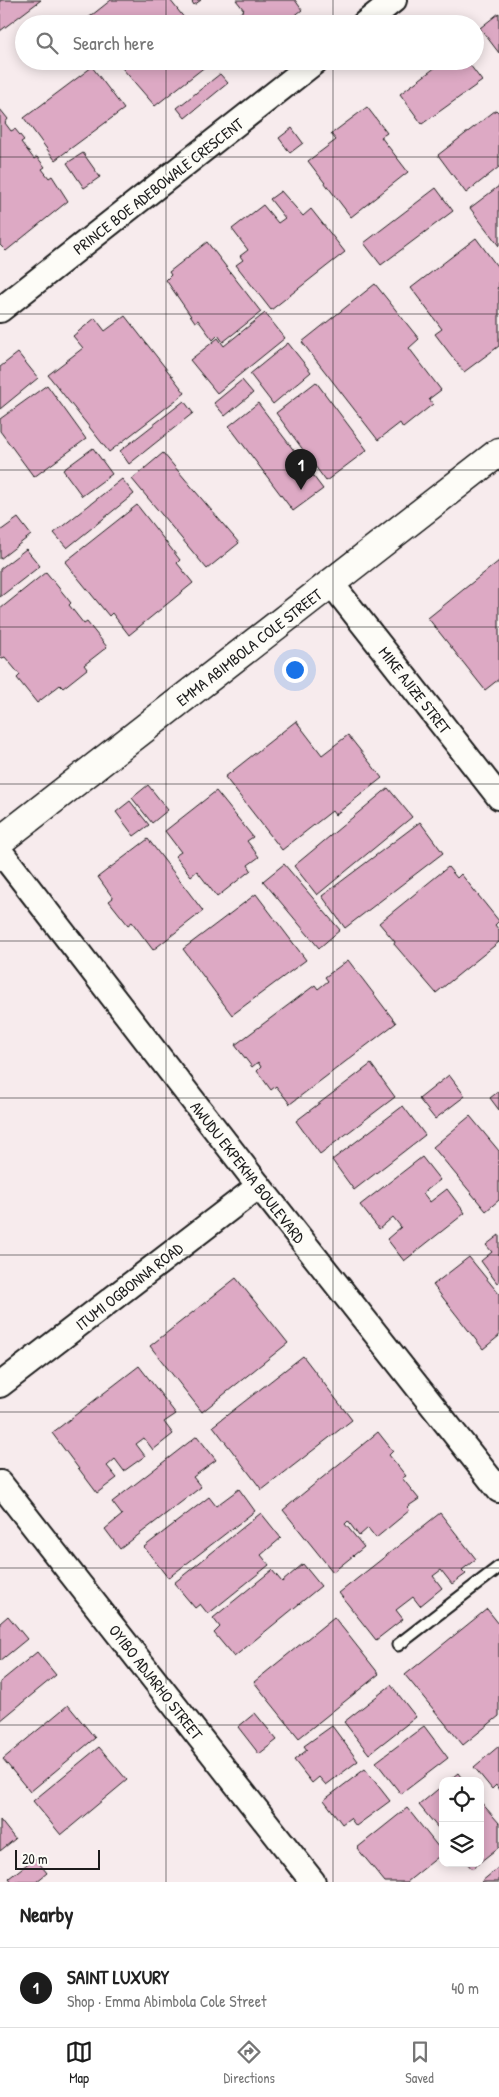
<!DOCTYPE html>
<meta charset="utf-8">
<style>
body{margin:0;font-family:"Patrick Hand",sans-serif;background:#f2f2f2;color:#222}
.controls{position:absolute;right:15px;bottom:15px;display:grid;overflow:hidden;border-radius:10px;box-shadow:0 2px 12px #0003}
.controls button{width:45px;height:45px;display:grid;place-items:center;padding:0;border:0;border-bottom:1px solid #e0e0e0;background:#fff;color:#222;font:25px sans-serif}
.scale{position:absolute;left:15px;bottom:12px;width:85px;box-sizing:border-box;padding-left:5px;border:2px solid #1c1c1c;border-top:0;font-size:14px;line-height:18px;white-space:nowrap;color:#1c1c1c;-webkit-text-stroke:4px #fdfcf7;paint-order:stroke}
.you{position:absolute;left:294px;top:669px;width:18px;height:18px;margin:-12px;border:4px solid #fff;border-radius:50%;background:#1a73e8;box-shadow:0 0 0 8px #1a73e833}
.badge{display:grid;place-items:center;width:32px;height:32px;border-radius:50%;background:#1c1c1c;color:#fff;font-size:16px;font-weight:700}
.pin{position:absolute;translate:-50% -41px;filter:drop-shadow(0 1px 2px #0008)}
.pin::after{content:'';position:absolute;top:26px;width:18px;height:15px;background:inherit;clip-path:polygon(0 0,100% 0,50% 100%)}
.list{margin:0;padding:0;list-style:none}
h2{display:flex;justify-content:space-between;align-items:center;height:65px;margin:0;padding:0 20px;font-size:21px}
h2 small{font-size:16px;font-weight:400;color:#767676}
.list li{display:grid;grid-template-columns:32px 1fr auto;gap:15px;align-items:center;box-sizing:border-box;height:80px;padding:0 20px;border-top:1px solid #e0e0e0}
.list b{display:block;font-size:19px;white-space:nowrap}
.list p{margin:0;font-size:16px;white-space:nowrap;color:#767676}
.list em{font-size:16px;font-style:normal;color:#767676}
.icon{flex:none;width:28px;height:28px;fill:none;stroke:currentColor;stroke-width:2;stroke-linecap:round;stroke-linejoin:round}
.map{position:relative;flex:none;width:499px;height:1882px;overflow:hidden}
.search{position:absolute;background:#fff;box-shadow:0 2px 12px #0003;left:15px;right:15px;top:15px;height:55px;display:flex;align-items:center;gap:12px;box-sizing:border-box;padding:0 18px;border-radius:28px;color:#767676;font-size:19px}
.sheet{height:145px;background:#fff}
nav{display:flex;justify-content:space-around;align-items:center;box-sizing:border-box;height:70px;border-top:1px solid #e0e0e0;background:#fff;font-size:14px;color:#767676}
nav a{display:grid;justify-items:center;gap:2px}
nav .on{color:#1c1c1c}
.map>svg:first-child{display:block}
</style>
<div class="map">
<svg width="499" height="1882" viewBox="0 0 499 1882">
<rect width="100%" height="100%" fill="#f7ebed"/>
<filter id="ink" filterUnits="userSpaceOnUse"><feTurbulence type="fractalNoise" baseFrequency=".02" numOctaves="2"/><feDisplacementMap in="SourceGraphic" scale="10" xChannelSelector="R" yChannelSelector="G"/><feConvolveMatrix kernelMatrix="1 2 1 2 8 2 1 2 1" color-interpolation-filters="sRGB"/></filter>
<g filter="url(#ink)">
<g fill="#dda9c4" stroke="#1c1c1c">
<path d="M0 0H41L0 31Z"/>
<path d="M111 0H170L189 24H91L87 19Z"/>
<path d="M191 0H201L194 5Z"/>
<path d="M236 0H295L302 10 284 24H229L228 22 244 10Z"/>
<path d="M499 13V53L480 28Z"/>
<path d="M116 61H211V62L155 106Z"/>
<path d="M444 61H467L482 81 422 124 400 94Z"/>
<path d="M92 67 124 109 55 160 24 118Z"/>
<path d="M220 74 228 83 185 118 177 108Z"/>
<path d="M367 107 387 133 381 137 408 172 351 217 308 161 336 140 331 134Z"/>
<path d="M0 109 8 119 5 123 11 131 15 129 24 140 21 142 34 159 37 157 45 167 42 169 49 178 52 176 68 201 6 251 0 245Z"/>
<path d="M496 110 499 113V167L466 193 438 155Z"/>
<path d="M292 128 303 143 290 153 279 138Z"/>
<path d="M83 153 100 177 84 188 67 163Z"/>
<path d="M499 186V246L470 208Z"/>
<path d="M436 188 453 211 381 265 364 243Z"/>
<path d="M281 191 303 216 311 209 345 252 271 310 236 265 243 260 240 256 248 250 232 229 263 205 278 223 285 218 270 199Z"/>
<path d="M476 238 499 269V286L497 288 499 291V346L464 372 435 334 442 329 411 288Z"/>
<path d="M207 242 261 312 223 342 218 335 213 340 198 320 195 322 166 280 171 275 169 272Z"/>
<path d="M375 284 419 339 409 348 441 390 429 399 433 404 403 428 400 423 378 440 302 342Z"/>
<path d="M265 313 285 338 217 393 190 360 218 338 224 346Z"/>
<path d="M125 316 185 393 109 452 48 375 83 348 73 336 95 318 105 331Z"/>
<path d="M288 343 311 372 273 404 250 374Z"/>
<path d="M18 353 38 378 0 409V367Z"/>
<path d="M242 380 253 393 225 416 214 403Z"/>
<path d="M316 382 367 450 326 481 276 413Z"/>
<path d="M47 385 86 439 34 477 0 431V419Z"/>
<path d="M184 401 193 413 129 464 120 451Z"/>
<path d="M258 403 323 489 293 511 229 426Z"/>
<path d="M93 448 112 474 82 496 63 470Z"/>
<path d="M163 453 239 543 207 569 132 479Z"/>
<path d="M122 479 134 494 67 548 54 533Z"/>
<path d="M137 505 180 560 177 563 193 583 129 635 112 613 109 616 65 562Z"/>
<path d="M18 518 31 535 0 559V531Z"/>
<path d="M26 549 40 566 0 597V569Z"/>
<path d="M499 561V679L485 690 428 618Z"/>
<path d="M46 572 71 603 69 605 84 624 87 622 107 647 84 665 87 669 63 688 60 685 37 703 17 678 20 675 5 657 2 658 0 656V609Z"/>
<path d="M296 721 322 755 348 735 382 778 335 815 332 811 282 850 225 777Z"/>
<path d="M148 785 168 810 152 823 132 798Z"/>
<path d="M388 788 412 817 317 895 294 866Z"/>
<path d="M216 791 253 837 247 841 259 857 248 865 251 870 217 897 197 871 191 876 175 856 181 852 165 831Z"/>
<path d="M130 801 149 825 134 836 116 812Z"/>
<path d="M420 822 443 853 345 928 322 896Z"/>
<path d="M148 839 203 911 153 950 132 922 128 925 109 901 113 898 98 877Z"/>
<path d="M284 864 340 930 319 948 263 881Z"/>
<path d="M448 867 457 878 461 874 499 921 495 925 499 930V942L436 993 394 944 395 942 379 923Z"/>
<path d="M256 894 306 960 232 1015 183 949Z"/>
<path d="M348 960 396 1023 290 1104 276 1086 271 1090 257 1071 261 1067 258 1062 252 1067 235 1045 315 985 318 989 328 981 325 977Z"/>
<path d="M371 1064 395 1097 320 1154 296 1121Z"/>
<path d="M449 1075 465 1096 435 1119 419 1099Z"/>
<path d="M499 1091V1110L490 1098Z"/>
<path d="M403 1106 425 1135 354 1190 332 1160Z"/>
<path d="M470 1116 499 1151V1200L486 1211 433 1147Z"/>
<path d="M422 1157 440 1180 423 1193 430 1202 447 1189 465 1213 404 1261 387 1239 401 1227 393 1217 379 1229 360 1205Z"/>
<path d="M499 1235V1282L497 1283 481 1261 492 1252 486 1245Z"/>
<path d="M469 1257 499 1294V1336L483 1349 433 1285Z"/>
<path d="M236 1278 288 1343 202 1412 150 1346Z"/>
<path d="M303 1356 352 1420 262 1490 213 1426Z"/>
<path d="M139 1366 176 1414 164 1422 173 1434 153 1450 144 1438 136 1444 145 1456 124 1471 115 1459 107 1466 117 1478 97 1493 52 1433Z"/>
<path d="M378 1432 393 1451 389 1455 406 1476 402 1478 419 1499 407 1507 410 1510 376 1538 368 1528 359 1536 348 1521 345 1524 364 1547 333 1572 283 1510Z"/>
<path d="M197 1436 216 1460 193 1477 201 1487 120 1549 105 1529 122 1515 112 1502Z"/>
<path d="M239 1489 255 1511 168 1578 144 1547 209 1497 216 1506Z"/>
<path d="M261 1513 281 1538 261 1555 269 1565 208 1614 200 1604 195 1608 174 1583Z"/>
<path d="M440 1513 476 1559 462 1570 466 1574 452 1584 441 1570 433 1576 442 1588 420 1606 413 1597 396 1610 403 1619 376 1640 339 1593Z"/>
<path d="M303 1564 321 1586 234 1657 214 1633 220 1627 213 1618 272 1570 282 1582Z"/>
<path d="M487 1609 499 1624V1716L463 1745 405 1675Z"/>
<path d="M8 1616 27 1639 0 1661V1623Z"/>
<path d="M334 1617 379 1674 299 1738 254 1682Z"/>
<path d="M37 1652 56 1675 0 1721V1682Z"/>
<path d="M391 1685 416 1717 369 1754 344 1722Z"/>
<path d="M68 1705 95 1738 30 1792 3 1759Z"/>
<path d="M255 1713 277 1740 259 1754 238 1727Z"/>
<path d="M332 1726 358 1761 326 1785 319 1777 312 1783 294 1760 307 1750 304 1746Z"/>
<path d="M424 1726 448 1758 401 1794 376 1762Z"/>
<path d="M499 1746V1790L496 1785 492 1789 474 1767Z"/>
<path d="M99 1747 127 1780 61 1835 33 1801Z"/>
<path d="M365 1769 390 1801 356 1826 350 1818 342 1824 324 1800Z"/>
<path d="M458 1773 464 1781H448Z"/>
<path d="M443 1785V1834L419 1805Z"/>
<path d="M480 1801 499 1823V1847L480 1862Z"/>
<path d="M407 1808 443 1853 407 1882H385L357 1848Z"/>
<path d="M0 1820 15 1839 0 1851Z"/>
<path d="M35 1858 47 1873 36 1882H12L9 1878Z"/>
<path d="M467 1863H479L472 1869Z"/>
<path d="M499 1867V1882H481Z"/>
</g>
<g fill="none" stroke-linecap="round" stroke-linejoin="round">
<defs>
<path id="service" d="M398 1645 499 1567"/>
<g id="minor">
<path d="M364 24 394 0"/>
<path d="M0 310 316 61"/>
<path d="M331 583 499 797"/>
<path d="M0 851 259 1186 499 1490"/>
<path d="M0 1385 259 1186"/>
<path d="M0 1483 313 1882"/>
</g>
<path id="tertiary" d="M0 841 499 452"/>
</defs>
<use href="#service" stroke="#1c1c1c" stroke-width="15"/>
<use href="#minor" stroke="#1c1c1c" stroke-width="28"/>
<use href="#tertiary" stroke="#1c1c1c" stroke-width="31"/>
<use href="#service" stroke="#fdfcf7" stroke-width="11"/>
<use href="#minor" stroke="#fdfcf7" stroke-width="24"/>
<use href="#tertiary" stroke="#fdfcf7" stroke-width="28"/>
</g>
</g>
<path fill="none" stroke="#1c1c1c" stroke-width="1" stroke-opacity="0.55" d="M166 0V24M333 0V24M166 61V1882M333 61V1882M0 157H499M0 314H499M0 470H499M0 627H499M0 784H499M0 941H499M0 1098H499M0 1255H499M0 1412H499M0 1568H499M0 1725H499"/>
<g text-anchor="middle" stroke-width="5" stroke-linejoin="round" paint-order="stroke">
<g font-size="16" fill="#1c1c1c" stroke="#fdfcf7">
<text transform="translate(158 186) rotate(-38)" y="6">PRINCE BOE ADEBOWALE CRESCENT</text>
<text transform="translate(249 647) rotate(-38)" y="6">EMMA ABIMBOLA COLE STREET</text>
<text transform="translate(415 690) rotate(52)" y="6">MIKE AJIZE STRET</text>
<text transform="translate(248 1172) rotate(52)" y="6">AWUDU EKPEKHA BOULEVARD</text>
<text transform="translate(129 1286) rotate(-38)" y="6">ITUMI OGBONNA ROAD</text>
<text transform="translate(156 1682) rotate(52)" y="6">OYIBO ADJARHO STREET</text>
</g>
</g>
</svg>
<div class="controls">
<button><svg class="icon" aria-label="locate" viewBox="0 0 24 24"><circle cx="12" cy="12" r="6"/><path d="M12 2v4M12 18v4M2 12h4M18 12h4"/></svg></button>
<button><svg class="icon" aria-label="layers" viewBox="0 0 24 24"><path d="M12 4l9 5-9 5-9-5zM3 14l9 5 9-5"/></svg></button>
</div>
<div class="scale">20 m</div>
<div class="you"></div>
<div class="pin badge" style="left:301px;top:490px">1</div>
<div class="search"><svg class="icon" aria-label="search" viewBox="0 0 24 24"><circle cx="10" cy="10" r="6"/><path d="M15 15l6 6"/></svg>Search here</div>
</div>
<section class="sheet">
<h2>Nearby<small></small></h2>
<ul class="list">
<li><span class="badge">1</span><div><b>SAINT LUXURY</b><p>Shop · Emma Abimbola Cole Street</p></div><em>40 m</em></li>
</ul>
</section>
<nav>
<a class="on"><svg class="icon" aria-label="map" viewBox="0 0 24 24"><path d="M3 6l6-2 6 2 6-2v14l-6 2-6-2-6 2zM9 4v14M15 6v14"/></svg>Map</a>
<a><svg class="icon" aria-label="directions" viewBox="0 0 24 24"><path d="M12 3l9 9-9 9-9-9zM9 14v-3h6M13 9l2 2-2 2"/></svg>Directions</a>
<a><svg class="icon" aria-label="saved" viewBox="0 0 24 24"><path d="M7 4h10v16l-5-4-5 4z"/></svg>Saved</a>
</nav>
